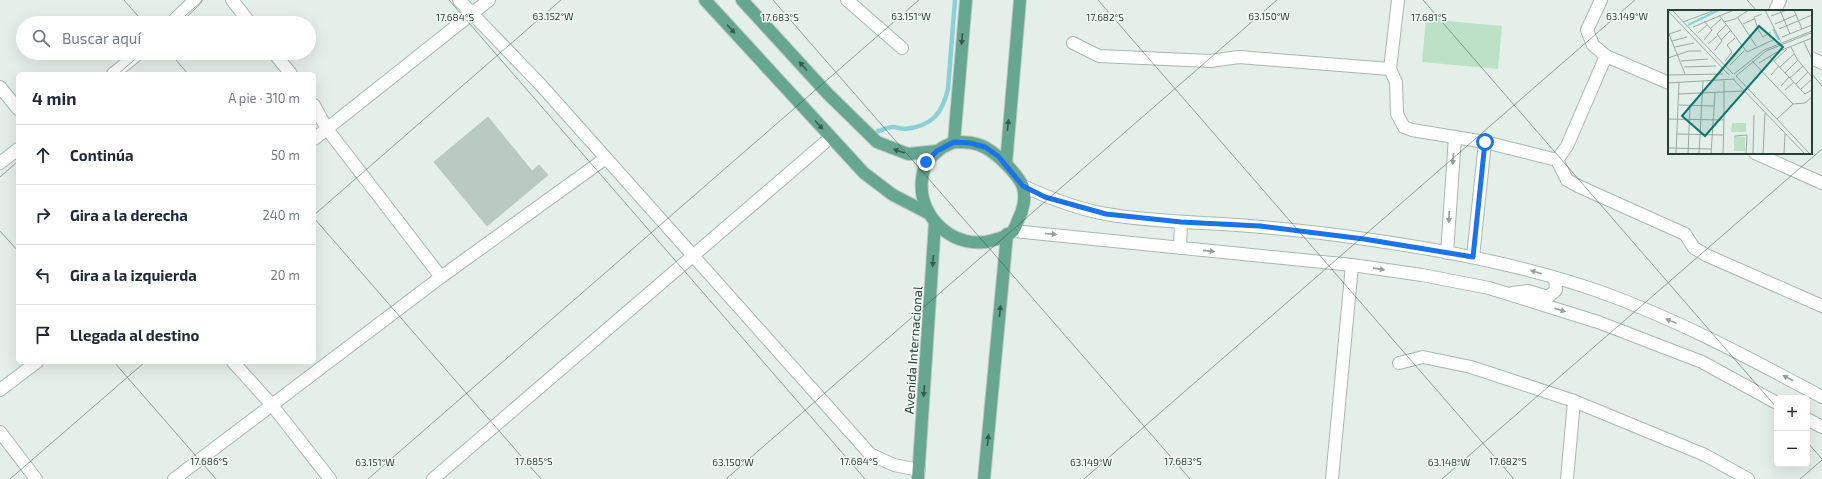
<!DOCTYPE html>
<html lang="es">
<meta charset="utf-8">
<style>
body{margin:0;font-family:"Exo 2",sans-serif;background:#f2f2f3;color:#1f2937}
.controls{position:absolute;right:12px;bottom:12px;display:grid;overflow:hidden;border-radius:6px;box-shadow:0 4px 16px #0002}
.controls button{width:36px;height:36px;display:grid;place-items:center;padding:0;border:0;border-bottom:1px solid #e0e1e3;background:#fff;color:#1f2937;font:20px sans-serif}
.stop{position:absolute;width:12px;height:12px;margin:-9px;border:3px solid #1a73e8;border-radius:50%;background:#fff}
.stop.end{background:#1a73e8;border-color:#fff;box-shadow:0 1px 4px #0008}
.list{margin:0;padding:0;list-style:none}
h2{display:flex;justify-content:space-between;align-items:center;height:52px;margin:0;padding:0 16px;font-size:17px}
h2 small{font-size:13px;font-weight:400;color:#747a83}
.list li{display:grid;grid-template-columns:26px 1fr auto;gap:12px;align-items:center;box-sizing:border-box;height:60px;padding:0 16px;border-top:1px solid #e0e1e3}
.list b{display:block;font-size:15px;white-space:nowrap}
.list em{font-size:13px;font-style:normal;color:#747a83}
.icon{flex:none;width:22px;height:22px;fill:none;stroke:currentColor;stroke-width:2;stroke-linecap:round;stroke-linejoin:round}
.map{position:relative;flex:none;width:1822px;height:479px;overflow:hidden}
.search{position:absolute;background:#fff;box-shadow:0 4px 16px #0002;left:16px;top:16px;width:300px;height:44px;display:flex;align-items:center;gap:10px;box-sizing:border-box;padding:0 14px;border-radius:22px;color:#747a83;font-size:15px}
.panel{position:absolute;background:#fff;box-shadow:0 4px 16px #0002;left:16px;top:72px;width:300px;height:292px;border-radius:6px}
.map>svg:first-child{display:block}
</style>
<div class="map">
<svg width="1822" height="479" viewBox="0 0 1822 479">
<rect width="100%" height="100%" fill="#e5efea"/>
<path fill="#bde1c4" d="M1426 19 1502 26 1498 69 1422 62Z"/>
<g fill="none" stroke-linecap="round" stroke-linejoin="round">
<path stroke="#8bd0d6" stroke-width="4.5" d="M878 131C882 130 888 127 893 127 897 127 901 129 905 129 932 126 942 114 948 89L955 0"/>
</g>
<path fill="#bacac2" stroke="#b7c9c0" d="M488 117 532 171 539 165 548 175 487 226 434 162Z"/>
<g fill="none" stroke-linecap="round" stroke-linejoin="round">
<defs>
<g id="minor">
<path d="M232 0 250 23"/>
<path d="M459 0 539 83 870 454 894 465 919 470"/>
<path d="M847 0 902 48"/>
<path d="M1398 0 1390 69 1396 82 1397 114 1404 127 1412 130 1485 142 1557 160 1567 180 1578 186 1685 234 1694 248 1706 255 1822 306"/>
<path d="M1601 0 1587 30 1593 45 1606 56 1669 83"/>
<path d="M1775 11 1780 0"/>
<path d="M171 23 195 0"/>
<path d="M1073 43 1099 56 1210 61 1239 57 1390 69"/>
<path d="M274 53 291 74"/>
<path d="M1811 58 1822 63"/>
<path d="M113 74 139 53"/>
<path d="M0 87 18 109"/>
<path d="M314 105 327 129 441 277"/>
<path d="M314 139 489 0"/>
<path d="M1755 153 1822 183"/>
<path d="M1557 160 1567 146 1606 56"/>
<path d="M0 163 18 149"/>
<path d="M1023 186C1049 198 1078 209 1106 214 1157 223 1210 222 1261 227 1296 230 1331 234 1365 239 1444 250 1523 265 1598 291 1677 319 1749 358 1822 397"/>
<path d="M1013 231 1352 265 1422 275 1489 288 1598 322 1702 362 1777 403"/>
<path d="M1180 248 1181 222"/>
<path d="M1447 253 1455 137"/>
<path d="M1473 257 1485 142"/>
<path d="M1512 293 1528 291 1548 297 1556 290 1555 278"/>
<path d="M233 362 271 404 330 479"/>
<path d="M1399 363 1423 357 1471 367 1574 401 1705 455 1748 479"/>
<path d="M0 390 37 362"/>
<path d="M1807 419 1822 427"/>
<path d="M0 432 36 479"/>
<path d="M174 479 441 277 606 158"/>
<path d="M433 479 830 138"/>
<path d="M1332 479 1352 265"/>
<path d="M1567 479 1574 401"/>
</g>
<g id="major">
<path d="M705 0 864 173 893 195 928 213"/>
<path d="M742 0 827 93 877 142 908 154 937 151"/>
<path d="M954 142C965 142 976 142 986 148 997 154 1019 175 1023 187 1026 198 1023 211 1018 220 1017 223 1015 228 1013 231 1009 235 999 239 994 240 956 252 917 218 922 179 923 168 928 158 938 151 942 147 948 145 954 142Z"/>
<path d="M954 142 966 0"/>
<path d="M1006 164 1020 0"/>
<path d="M918 479 935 222"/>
<path d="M984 479 1007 234"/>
</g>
</defs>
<use href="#minor" stroke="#a7b8b1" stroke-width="14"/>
<use href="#major" stroke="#c1cac7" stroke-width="14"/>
<use href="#minor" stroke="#fff" stroke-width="12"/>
<use href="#major" stroke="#67a691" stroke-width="12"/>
</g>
<defs><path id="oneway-solid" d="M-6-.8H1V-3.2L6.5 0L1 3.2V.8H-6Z"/></defs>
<g fill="#345b4e">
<use href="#oneway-solid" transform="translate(731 29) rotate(48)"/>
<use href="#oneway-solid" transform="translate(962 39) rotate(95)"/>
<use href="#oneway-solid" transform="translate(803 66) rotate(-132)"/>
<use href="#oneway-solid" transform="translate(819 125) rotate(48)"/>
<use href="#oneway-solid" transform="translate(1008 125) rotate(-84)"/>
<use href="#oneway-solid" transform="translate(899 151) rotate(-161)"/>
<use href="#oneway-solid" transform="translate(933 261) rotate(94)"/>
<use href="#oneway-solid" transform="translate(1000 311) rotate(-84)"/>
<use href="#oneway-solid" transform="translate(924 391) rotate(94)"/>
<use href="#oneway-solid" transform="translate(988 440) rotate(-84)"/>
</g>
<g fill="#91a09b">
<use href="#oneway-solid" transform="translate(1453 159) rotate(95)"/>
<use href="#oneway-solid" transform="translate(1449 217) rotate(93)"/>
<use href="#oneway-solid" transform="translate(1051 234) rotate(5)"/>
<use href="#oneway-solid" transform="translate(1209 251) rotate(6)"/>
<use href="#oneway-solid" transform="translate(1379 269) rotate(8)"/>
<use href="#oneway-solid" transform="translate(1536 272) rotate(-163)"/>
<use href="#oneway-solid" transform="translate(1560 310) rotate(17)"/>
<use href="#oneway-solid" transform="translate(1671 321) rotate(-158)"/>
<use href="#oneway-solid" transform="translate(1788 378) rotate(-152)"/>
</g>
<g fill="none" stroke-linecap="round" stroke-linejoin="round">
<path stroke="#1a73e8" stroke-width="5" d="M926 162 937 151 954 142 970 143 985 147 998 156 1023 186 1045 197 1106 214 1181 222 1260 226 1364 239 1473 257 1485 142"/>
</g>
<path fill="none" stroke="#234237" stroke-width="1" stroke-opacity="0.45" d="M124 0 144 23M449 0 865 479M773 0 1190 479M1098 0 1514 479M1423 0 1777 408M1747 0 1757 11M177 23 203 0M170 53 188 74M1811 73 1822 86M118 74 142 53M0 177 18 161M314 215 561 0M314 218 541 479M0 231 18 251M114 362 216 479M1807 442 1822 459M10 479 145 362M368 479 919 0M726 479 1277 0M1084 479 1635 0M1442 479 1822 149M1800 479 1822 460"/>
<g text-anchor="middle" stroke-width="3" stroke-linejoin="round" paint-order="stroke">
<g font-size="13" fill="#234237" stroke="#f6fbf8">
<text transform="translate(913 350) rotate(-86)" y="5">Avenida Internacional</text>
</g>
</g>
<g transform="translate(1668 10)">
<rect width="144" height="144" fill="#e5efea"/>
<path d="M64 113H78V122H63ZM66 126 77 127V141H66Z" fill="#bde1c4"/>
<path fill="none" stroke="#8bd0d6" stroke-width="2" d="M20 15 51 0M105 19 111 30"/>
<path fill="none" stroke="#97aaa2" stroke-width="1" d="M4 0 65 64M97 0 113 32M112 0 122 24M126 0 134 19M0 1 61 65M94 4 86 7 90 19 95 27 103 22M51 5 79 42 107 29M103 6 119 0M70 8 88 36M36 11 44 20 36 30M15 12 47 0M55 12 67 9 81 0M75 14 86 9M107 14 128 5M25 17 66 0M43 18 53 9M111 19 144 5M30 23 39 15M1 24 17 64M1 24 13 20M114 27 144 15M53 30 62 21M4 31 19 27M136 32 144 49M40 34 49 26M7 37 26 33M123 37 129 49 144 67M47 40 54 31 49 24 58 15M101 46 137 84 144 80M0 48 21 41H33M13 51 40 49M57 51 64 42 59 35 67 28M84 51 125 94M106 51 119 39M91 53 109 42 144 28M62 55 76 41M16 57 48 56M112 57 126 44M117 63 130 50M66 64 96 40 144 21M0 65 55 64M103 65 111 56M68 66 98 41 143 23M68 66 142 144M122 68 135 56M65 69 137 144M0 73 67 69M128 74 140 62M113 76 121 67M133 79 144 69M117 80 126 72M11 84 76 81M11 95 46 96M0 109 56 110 55 144M109 109 125 94 137 93 144 87M56 110V71M9 124 55 125M67 126 79 125 78 144M0 138 43 139M8 144 11 72M20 144 22 95M31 144 35 71M43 144 47 83M85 144 86 105M95 144 97 103M116 144 117 124"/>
<path fill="#0f766e" fill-opacity="0.15" stroke="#0f766e" stroke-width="2" d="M91 16 115 37 37 126 14 106Z"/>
<rect width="144" height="144" fill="none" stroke="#234237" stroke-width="2"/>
</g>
<g font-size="10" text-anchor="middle" fill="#234237" stroke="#f6fbf8" stroke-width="3" stroke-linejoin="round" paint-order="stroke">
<text x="553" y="20">63.152°W</text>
<text x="911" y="20">63.151°W</text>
<text x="1269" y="20">63.150°W</text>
<text x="1627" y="20">63.149°W</text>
<text x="1105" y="21">17.682°S</text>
<text x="455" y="21">17.684°S</text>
<text x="780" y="21">17.683°S</text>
<text x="1429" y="21">17.681°S</text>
<text x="209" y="465">17.686°S</text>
<text x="534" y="465">17.685°S</text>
<text x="859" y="465">17.684°S</text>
<text x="1183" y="465">17.683°S</text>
<text x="1508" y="465">17.682°S</text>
<text x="375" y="466">63.151°W</text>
<text x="733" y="466">63.150°W</text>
<text x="1091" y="466">63.149°W</text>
<text x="1449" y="466">63.148°W</text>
</g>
</svg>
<div class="controls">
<button>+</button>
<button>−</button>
</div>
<div class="stop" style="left:1485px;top:142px"></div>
<div class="stop end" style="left:926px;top:162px"></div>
<div class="search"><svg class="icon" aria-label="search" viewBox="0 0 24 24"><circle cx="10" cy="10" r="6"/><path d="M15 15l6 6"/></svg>Buscar aquí</div>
<section class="panel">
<h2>4 min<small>A pie · 310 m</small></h2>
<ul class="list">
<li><svg class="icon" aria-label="ahead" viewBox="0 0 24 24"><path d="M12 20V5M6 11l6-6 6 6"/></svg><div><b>Continúa</b></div><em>50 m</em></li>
<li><svg class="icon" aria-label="right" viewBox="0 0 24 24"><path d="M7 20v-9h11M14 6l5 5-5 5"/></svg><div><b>Gira a la derecha</b></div><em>240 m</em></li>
<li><svg class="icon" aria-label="left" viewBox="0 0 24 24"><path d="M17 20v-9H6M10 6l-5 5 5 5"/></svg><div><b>Gira a la izquierda</b></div><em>20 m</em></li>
<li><svg class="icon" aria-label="arrive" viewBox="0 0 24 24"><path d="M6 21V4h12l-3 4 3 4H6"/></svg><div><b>Llegada al destino</b></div></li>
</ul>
</section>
</div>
